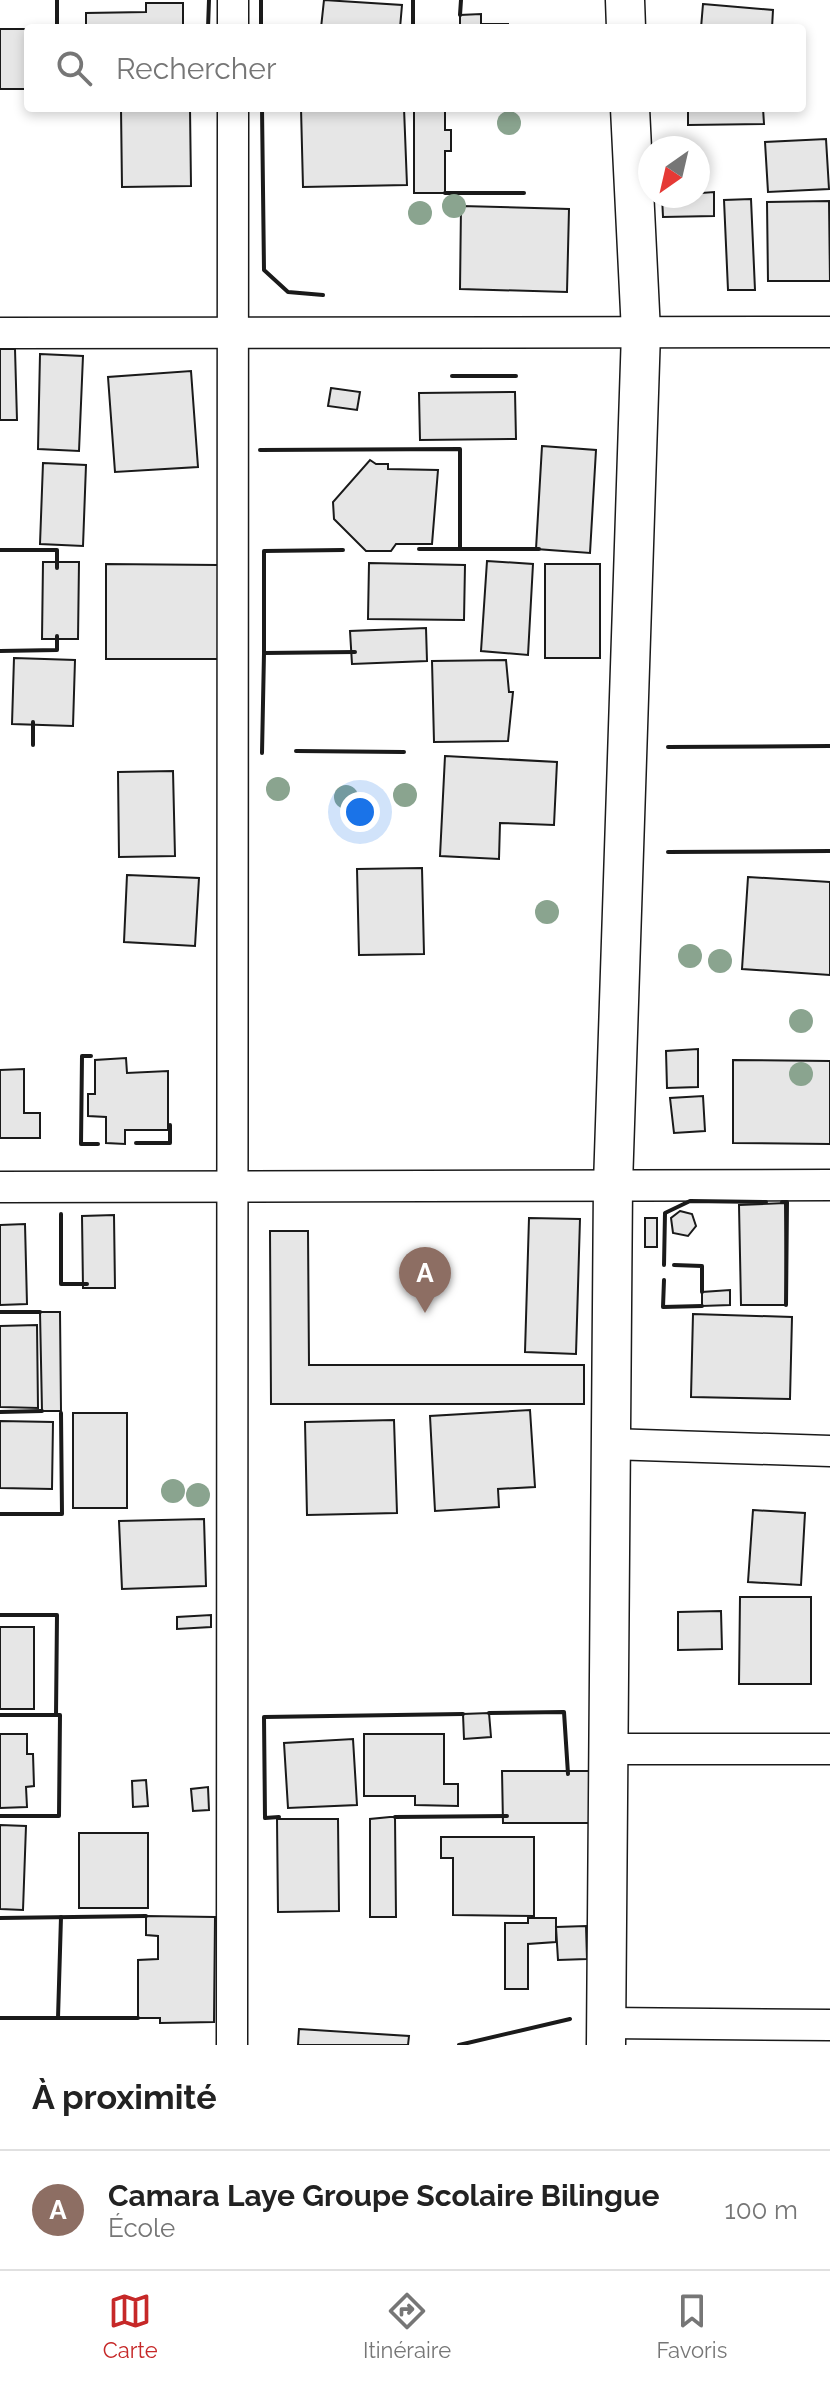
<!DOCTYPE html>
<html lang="fr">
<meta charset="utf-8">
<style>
body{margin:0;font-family:Raleway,sans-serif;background:#f2f2f2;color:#222}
.compass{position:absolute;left:638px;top:136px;width:72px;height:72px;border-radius:50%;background:#fff;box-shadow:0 4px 12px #0003;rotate:214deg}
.you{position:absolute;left:360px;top:812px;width:28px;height:28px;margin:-20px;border:6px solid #fff;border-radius:50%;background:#1a73e8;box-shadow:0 0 0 12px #1a73e833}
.badge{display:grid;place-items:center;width:52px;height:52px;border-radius:50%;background:#c62828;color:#fff;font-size:26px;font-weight:700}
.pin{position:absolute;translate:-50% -66px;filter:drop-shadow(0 2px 4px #0008)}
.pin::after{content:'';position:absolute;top:42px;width:28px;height:24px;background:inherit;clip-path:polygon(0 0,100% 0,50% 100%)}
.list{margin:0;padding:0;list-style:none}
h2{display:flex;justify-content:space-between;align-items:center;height:104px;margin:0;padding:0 32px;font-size:34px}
h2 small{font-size:26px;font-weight:400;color:#767676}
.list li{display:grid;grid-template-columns:52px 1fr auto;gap:24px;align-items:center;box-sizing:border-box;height:120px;padding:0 32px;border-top:2px solid #e0e0e0}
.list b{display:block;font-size:30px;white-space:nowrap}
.list p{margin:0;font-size:26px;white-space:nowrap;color:#767676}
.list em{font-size:26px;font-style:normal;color:#767676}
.icon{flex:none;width:44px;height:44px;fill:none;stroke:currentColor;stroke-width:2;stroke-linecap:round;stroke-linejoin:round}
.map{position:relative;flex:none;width:830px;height:2045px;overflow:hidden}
.search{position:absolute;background:#fff;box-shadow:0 4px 12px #0003;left:24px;right:24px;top:24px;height:88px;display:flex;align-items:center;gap:20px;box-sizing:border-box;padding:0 28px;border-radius:8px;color:#767676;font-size:30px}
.sheet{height:224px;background:#fff}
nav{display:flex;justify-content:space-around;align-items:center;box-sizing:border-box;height:112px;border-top:2px solid #e0e0e0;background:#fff;font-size:22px;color:#767676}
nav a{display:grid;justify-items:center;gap:4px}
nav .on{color:#c62828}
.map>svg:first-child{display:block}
</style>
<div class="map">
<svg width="830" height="2045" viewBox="0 0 830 2045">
<rect width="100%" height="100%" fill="#fff"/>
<g fill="#e6e6e6" stroke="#1a1a1a" stroke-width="2">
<path d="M324 0 402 5 400 28H321Z"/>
<path d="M146 3H183V28H86V13L146 12Z"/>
<path d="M703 4 773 10 772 28H701Z"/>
<path d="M481 14V24H508V28H460V15Z"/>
<rect x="0" y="29" width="28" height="60"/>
<path d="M121 108H190L191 186 122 187Z"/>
<path d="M301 108H404L407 185 303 187Z"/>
<path d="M414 108H445V130H451V151H445V193H414Z"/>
<path d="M688 108H763L764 124 688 125Z"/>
<path d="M826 139 829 189 768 192 765 142Z"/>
<path d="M714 192V216L663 217 662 196Z"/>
<path d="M751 199 755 290H728L724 200Z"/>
<path d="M829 201 830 281H768L767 202Z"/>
<path d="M461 206 569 209 567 292 460 289Z"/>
<path d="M0 349H15L17 420H0Z"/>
<path d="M40 354 83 356 79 451 38 449Z"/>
<path d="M191 371 198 467 115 472 108 377Z"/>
<path d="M331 388 360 392 357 410 328 406Z"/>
<path d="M515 392 516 439 420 440 419 393Z"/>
<path d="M542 446 596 450 590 553 536 549Z"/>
<path d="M370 460 376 464H388V469L438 470 432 544H396L391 551H366L334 519 333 502Z"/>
<path d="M43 463 86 465 83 546 40 544Z"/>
<path d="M487 561 533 564 528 655 481 651Z"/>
<path d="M43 562H79L78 639H42Z"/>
<path d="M369 563 465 565 464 620 368 619Z"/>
<path d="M106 564 218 565 219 659H106Z"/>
<rect x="545" y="564" width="55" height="94"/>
<path d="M426 628 427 661 352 664 350 631Z"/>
<path d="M14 658 75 660 73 726 12 724Z"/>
<path d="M506 660 509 692H513L508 741 434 742 432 661Z"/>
<path d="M445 756 557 762 554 825 500 823 499 859 440 856Z"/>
<path d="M173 771 175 856 119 857 118 772Z"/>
<path d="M422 868 424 954 359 955 357 869Z"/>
<path d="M127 875 199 878 195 946 124 942Z"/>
<path d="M748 877 830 882V975L742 969Z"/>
<path d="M698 1049V1087L667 1088 666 1051Z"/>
<path d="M126 1058 127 1073 168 1071V1130H125V1144L106 1143V1117L88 1116V1094H95V1060Z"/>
<path d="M733 1060 830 1061V1144L733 1143Z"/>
<path d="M24 1069V1113H40V1138H0V1070Z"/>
<path d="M703 1096 705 1131 674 1133 670 1098Z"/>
<path d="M785 1203 786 1305H741L739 1205Z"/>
<path d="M680 1211 692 1214 696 1226 688 1236 673 1233 671 1218Z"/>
<path d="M114 1215 115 1288H83L82 1216Z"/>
<path d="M529 1218 580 1219 576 1354 525 1352Z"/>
<rect x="645" y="1218" width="12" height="29"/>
<path d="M25 1224 27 1304 0 1305V1225Z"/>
<path d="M270 1231H308L309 1365H584V1404H271Z"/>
<path d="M730 1290V1305L702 1306V1292Z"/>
<path d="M40 1312H60L61 1411H42Z"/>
<path d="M693 1314 792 1317 790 1399 691 1397Z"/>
<path d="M37 1325 38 1408 0 1407V1326Z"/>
<path d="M530 1410 535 1487 498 1489 499 1507 435 1511 430 1416Z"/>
<rect x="73" y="1413" width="54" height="95"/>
<path d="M394 1420 397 1513 307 1515 305 1422Z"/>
<path d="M0 1421 53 1422 52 1489 0 1488Z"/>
<path d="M753 1510 805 1513 801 1585 748 1582Z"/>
<path d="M204 1519 206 1586 122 1589 119 1521Z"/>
<path d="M740 1597H811V1684H739Z"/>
<path d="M721 1611 722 1649 678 1650V1612Z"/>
<path d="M211 1615V1627L177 1629V1617Z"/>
<rect x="0" y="1627" width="34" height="82"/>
<path d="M489 1713 491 1737 464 1739 463 1714Z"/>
<path d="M0 1734H27V1754H33L34 1786 26 1787 27 1807 0 1808Z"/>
<path d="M364 1734H444V1784H458V1806L415 1805V1796H364Z"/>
<path d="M353 1739 357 1805 288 1808 284 1743Z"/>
<path d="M502 1771H604V1823H503Z"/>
<path d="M146 1780 148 1806 133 1807 132 1781Z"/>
<path d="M208 1787 209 1810 193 1811 191 1789Z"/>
<path d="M390 1817H395L396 1917H370V1819Z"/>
<path d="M277 1819H338L339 1911 278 1912Z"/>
<path d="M0 1825 26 1826 23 1910 0 1909Z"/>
<rect x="79" y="1833" width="69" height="75"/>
<path d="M441 1837H534V1916L453 1915V1858H441Z"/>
<path d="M146 1916 215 1917 214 2022 160 2023V2018H138V1960L158 1959V1936L146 1935Z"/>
<path d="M528 1918H556V1942L528 1944V1989H505V1923H528Z"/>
<path d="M586 1926 587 1959 558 1960 556 1927Z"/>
<path d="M299 2029 409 2036 408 2045H298Z"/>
</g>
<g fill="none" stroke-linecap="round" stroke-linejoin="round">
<defs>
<g id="minor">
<path d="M233 0V28"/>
<path d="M0 333 830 332"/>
<path d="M0 1187 830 1185"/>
<path d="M610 1444 830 1451"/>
<path d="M608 1749H830"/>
<path d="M607 2023 830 2025"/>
<path d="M232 2045 233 108"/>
</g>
<g id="tertiary">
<path d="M625 0 626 28"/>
<path d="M606 2045 613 1185 641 332 630 108"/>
</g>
</defs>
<use href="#minor" stroke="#1a1a1a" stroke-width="33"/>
<use href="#tertiary" stroke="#1a1a1a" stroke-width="41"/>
<use href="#minor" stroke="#fff" stroke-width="30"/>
<use href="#tertiary" stroke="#fff" stroke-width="38"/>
<g stroke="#1a1a1a" stroke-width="4">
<path d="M261 0V28"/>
<path d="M413 0V28"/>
<path d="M460 15 461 0"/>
<path d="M57 28V0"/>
<path d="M208 28 209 0"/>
<path d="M262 108 264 270 288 292 323 295"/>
<path d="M445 193H524"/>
<path d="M452 376H516"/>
<path d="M260 450 460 449V549"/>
<path d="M419 549H539"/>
<path d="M0 550H57V568"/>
<path d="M0 651 57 650V636"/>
<path d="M264 653V551L343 550"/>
<path d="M33 745V722"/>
<path d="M668 747 830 746"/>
<path d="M296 751 404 752"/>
<path d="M262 753 264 653 355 652"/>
<path d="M668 852 830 851"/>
<path d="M91 1056H82L81 1144H98"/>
<path d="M136 1143H170V1125"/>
<path d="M782 1202H787L786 1305"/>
<path d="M61 1214V1284H87"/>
<path d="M664 1265 665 1213 690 1201 766 1202"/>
<path d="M674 1265 702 1266V1292"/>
<path d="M664 1280 663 1307 702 1306"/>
<path d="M0 1312H40"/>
<path d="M0 1412 42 1411"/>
<path d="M0 1514H62L61 1413"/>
<path d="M0 1615H57L56 1715H60L59 1816H0"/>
<path d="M489 1713 564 1712 568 1774"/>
<path d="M0 1715H56"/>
<path d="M279 1817 265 1818 264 1717 463 1714"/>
<path d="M395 1817 507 1816"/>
<path d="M0 1918 146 1916"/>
<path d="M0 2018H138"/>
<path d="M58 2018 61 1917"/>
<path d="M459 2045 570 2019"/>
</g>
</g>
<g fill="#8aa48f">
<circle cx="509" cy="123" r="12"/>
<circle cx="454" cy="206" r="12"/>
<circle cx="420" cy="213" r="12"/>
<circle cx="278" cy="789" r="12"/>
<circle cx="405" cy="795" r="12"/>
<circle cx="346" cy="797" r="12"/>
<circle cx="547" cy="912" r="12"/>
<circle cx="690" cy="956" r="12"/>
<circle cx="720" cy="961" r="12"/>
<circle cx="801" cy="1021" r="12"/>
<circle cx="801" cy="1074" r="12"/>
<circle cx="173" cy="1491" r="12"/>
<circle cx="198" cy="1495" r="12"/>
</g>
</svg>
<svg class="compass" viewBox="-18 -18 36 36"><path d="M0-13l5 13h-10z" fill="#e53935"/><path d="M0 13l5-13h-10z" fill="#767676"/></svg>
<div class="you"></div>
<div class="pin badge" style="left:425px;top:1313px;background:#8d6e63">A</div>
<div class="search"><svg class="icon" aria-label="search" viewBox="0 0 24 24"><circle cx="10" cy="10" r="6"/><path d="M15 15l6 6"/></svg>Rechercher</div>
</div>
<section class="sheet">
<h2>À proximité<small></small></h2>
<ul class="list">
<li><span class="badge" style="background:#8d6e63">A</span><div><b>Camara Laye Groupe Scolaire Bilingue</b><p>École</p></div><em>100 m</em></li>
</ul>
</section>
<nav>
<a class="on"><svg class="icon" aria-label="map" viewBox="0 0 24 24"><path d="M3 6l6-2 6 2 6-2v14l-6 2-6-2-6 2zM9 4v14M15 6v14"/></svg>Carte</a>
<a><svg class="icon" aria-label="directions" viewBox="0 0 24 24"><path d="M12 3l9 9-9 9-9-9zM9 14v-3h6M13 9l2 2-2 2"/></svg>Itinéraire</a>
<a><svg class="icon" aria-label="saved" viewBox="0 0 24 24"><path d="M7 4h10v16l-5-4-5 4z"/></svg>Favoris</a>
</nav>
